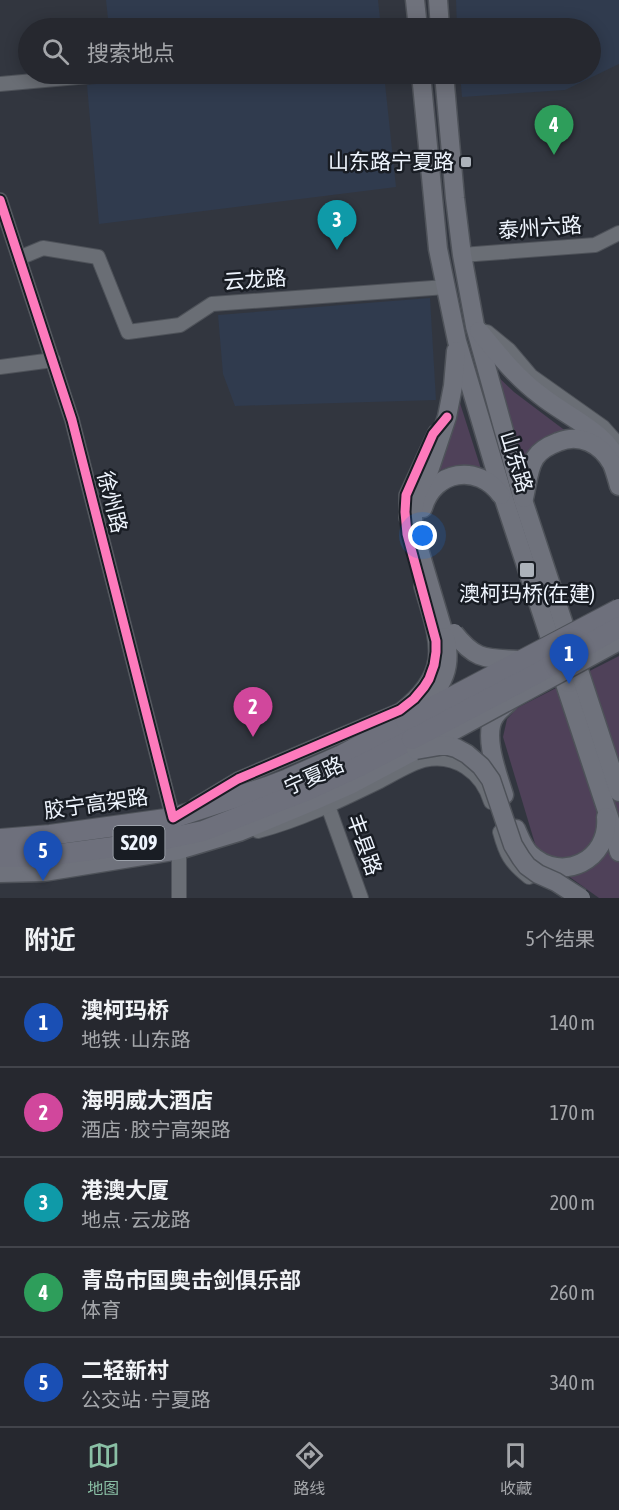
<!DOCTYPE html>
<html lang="zh">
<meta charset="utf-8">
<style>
body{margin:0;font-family:"Asap Condensed","Noto Sans SC",sans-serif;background:#2e3037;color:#f1f3f6}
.you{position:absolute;left:423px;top:536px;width:21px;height:21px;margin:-15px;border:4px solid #fff;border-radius:50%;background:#1a73e8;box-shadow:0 0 0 9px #1a73e833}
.badge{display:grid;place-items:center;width:39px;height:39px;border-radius:50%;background:#8abfa5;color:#fff;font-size:20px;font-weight:700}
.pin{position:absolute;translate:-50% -50px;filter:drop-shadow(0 2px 3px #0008)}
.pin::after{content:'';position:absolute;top:32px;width:21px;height:18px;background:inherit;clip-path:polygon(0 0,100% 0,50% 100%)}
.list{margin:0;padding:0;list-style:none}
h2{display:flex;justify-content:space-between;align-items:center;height:78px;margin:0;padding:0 24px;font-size:26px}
h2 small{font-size:20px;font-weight:400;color:#a4a6aa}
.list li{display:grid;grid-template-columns:39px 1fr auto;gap:18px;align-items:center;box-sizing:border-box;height:90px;padding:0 24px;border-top:2px solid #42444b}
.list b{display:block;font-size:22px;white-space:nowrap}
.list p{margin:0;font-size:20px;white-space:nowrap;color:#a4a6aa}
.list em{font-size:20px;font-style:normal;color:#a4a6aa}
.icon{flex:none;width:33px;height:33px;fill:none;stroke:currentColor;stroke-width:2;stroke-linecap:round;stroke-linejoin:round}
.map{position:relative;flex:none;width:619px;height:898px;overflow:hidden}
.search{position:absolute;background:#26282f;box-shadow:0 3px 15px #0003;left:18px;right:18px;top:18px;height:66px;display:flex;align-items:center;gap:15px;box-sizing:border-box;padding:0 21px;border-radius:33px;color:#a4a6aa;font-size:22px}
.sheet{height:528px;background:#26282f}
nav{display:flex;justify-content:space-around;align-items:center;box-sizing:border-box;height:84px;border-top:2px solid #42444b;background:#26282f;font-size:16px;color:#a4a6aa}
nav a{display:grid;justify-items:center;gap:3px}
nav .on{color:#8abfa5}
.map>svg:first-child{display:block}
</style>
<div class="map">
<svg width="619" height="898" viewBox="0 0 619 898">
<rect width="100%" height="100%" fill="#32363f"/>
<g fill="#303b4e">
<path d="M106 0H378L381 28H109Z"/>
<path d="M456 0H619V64L565 90 462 97 460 74H590V28H457Z"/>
<path d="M183 74H384L396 187 99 224 87 85Z"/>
<path d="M430 298 436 400 235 406 223 374 218 315Z"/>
</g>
<g fill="#4f4159">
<path d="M492 371 514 392 567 432C543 436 534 441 521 462Z"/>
<path d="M458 397 482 472C461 463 451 464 431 475Z"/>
<path d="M619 656V898H599L571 878 536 847 503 737 507 719 517 708Z"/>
</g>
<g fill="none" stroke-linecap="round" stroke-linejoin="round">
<defs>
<g id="minor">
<path d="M0 84 111 74"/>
<path d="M0 200 72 420 173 818 179 815"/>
<path d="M462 255 595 245 619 233"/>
<path d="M19 258 43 248 98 257 128 332 180 325 212 304 446 287"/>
<path d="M487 332 509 350 531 376 603 427 619 445"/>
<path d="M0 367 53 360"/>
<path d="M406 518V495L435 432"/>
<path d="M195 805 238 779 400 710C452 670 436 640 421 586"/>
<path d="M328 806 361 898"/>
<path d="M258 831C300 820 339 801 378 782 390 776 411 763 424 760 455 753 482 772 491 802"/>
<path d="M500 832C506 854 510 862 529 877"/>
<path d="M179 898V850"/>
</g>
<g id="major">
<path d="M415 0 418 28"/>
<path d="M438 0 440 28"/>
<path d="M421 74 438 249 457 341 504 499 610 820 619 852"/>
<path d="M444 74 455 198 462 255 475 326 523 500 619 792"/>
<path d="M479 331C498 354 516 377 540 395 565 416 609 432 619 465"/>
<path d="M524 498C527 486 528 469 535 458 540 450 550 445 558 442 580 433 601 444 612 464 615 471 617 479 619 486"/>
<path d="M423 508C434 470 478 463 501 495"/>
<path d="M445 637 413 529V512L416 495 430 468 447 417 453 386 456 351"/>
<path d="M504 795C498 775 482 735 495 716 498 711 505 706 509 702"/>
<path d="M516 829C520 838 523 847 530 854 562 884 610 860 606 817"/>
<path d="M0 873 44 872 179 850 239 832 316 800 350 785 416 750"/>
</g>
<g id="highway">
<path d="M0 839 50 835 173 818 267 787 288 779 340 756 406 721"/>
<path d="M0 857H38L151 842 203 831 308 790 360 766 412 739"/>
</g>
</defs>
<use href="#minor" stroke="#4e5259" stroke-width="16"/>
<use href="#major" stroke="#4e5259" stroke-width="21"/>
<use href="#highway" stroke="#4e5259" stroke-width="22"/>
<use href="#minor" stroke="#6a6e75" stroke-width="14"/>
<use href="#major" stroke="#6f727c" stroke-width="18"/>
<use href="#highway" stroke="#6e707c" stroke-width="20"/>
<defs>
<g id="major-bridge">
<path d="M454 633C476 661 486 658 519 660"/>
<path d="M414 713C439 691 454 672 445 637"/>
<path d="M429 744 619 641"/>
<path d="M416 750 445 745 456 748 467 754 481 766 491 780 513 845 521 858 527 866 538 874 556 882 581 898"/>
</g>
<g id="highway-bridge">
<path d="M406 721 619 609"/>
<path d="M412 739 536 674 619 627"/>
</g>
</defs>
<use href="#major-bridge" stroke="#4e5259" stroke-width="21" stroke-linecap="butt"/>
<use href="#highway-bridge" stroke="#4e5259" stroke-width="22" stroke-linecap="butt"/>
<use href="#major-bridge" stroke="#6f727c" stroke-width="18"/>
<use href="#highway-bridge" stroke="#6e707c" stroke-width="20"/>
<defs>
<path id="cycleway" d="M0 200 72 420 173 818 238 779 400 710 414 699 424 687 429 679 434 665 436 652V641L407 534 405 512 406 495 433 434 447 417"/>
</defs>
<use href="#cycleway" stroke="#191d24" stroke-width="13"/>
<use href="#cycleway" stroke="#fd7abc" stroke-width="9"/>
</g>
<g fill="#acb2ba" stroke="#191d24" stroke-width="2">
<rect x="460" y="156" width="12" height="12" rx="3"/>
<rect x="519" y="562" width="16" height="16" rx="3"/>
</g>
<g text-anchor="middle" stroke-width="5" stroke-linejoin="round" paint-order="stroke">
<rect fill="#191d24" stroke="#aeb4bc" stroke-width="1.5" x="113.5" y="826" width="51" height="34" rx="4.5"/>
<g font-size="20" font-weight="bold" fill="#eef4fd">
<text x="139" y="850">S209</text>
</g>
<g font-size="21" fill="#eef4fd" stroke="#191d24" text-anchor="end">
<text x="454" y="169">山东路宁夏路</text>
<text x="527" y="601" text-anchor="middle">澳柯玛桥(在建)</text>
</g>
<g font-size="21" fill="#eef4fd" stroke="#191d24">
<text transform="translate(540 228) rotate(-4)" y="7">泰州六路</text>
<text transform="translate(255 280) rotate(-4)" y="7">云龙路</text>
<text transform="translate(516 462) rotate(73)" y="7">山东路</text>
<text transform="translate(112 502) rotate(76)" y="7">徐州路</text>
<text transform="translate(314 776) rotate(-24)" y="7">宁夏路</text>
<text transform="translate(96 804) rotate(-8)" y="7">胶宁高架路</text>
<text transform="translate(364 845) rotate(70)" y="7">丰县路</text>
</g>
</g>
</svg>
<div class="you"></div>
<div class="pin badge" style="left:569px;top:684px;background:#1a4fb4">1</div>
<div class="pin badge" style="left:253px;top:737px;background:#d1479c">2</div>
<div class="pin badge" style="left:337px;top:250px;background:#0f9aa8">3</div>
<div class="pin badge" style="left:554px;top:155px;background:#2e9e5b">4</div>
<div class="pin badge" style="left:43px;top:881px;background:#1a4fb4">5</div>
<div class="search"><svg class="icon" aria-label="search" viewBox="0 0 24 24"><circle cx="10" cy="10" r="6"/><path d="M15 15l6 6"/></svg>搜索地点</div>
</div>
<section class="sheet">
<h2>附近<small>5个结果</small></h2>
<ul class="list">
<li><span class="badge" style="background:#1a4fb4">1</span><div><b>澳柯玛桥</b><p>地铁 · 山东路</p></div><em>140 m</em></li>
<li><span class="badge" style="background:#d1479c">2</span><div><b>海明威大酒店</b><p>酒店 · 胶宁高架路</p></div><em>170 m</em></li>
<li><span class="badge" style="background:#0f9aa8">3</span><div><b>港澳大厦</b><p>地点 · 云龙路</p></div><em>200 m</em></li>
<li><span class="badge" style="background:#2e9e5b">4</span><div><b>青岛市国奥击剑俱乐部</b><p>体育</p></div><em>260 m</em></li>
<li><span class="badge" style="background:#1a4fb4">5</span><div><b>二轻新村</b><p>公交站 · 宁夏路</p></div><em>340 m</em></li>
</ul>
</section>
<nav>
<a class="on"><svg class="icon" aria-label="map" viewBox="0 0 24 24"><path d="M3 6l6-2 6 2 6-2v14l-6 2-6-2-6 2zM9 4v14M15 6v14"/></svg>地图</a>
<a><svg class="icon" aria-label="directions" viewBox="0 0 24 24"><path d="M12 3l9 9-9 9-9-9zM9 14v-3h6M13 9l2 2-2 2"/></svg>路线</a>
<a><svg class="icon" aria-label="saved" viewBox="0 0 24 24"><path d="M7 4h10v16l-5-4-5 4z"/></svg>收藏</a>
</nav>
